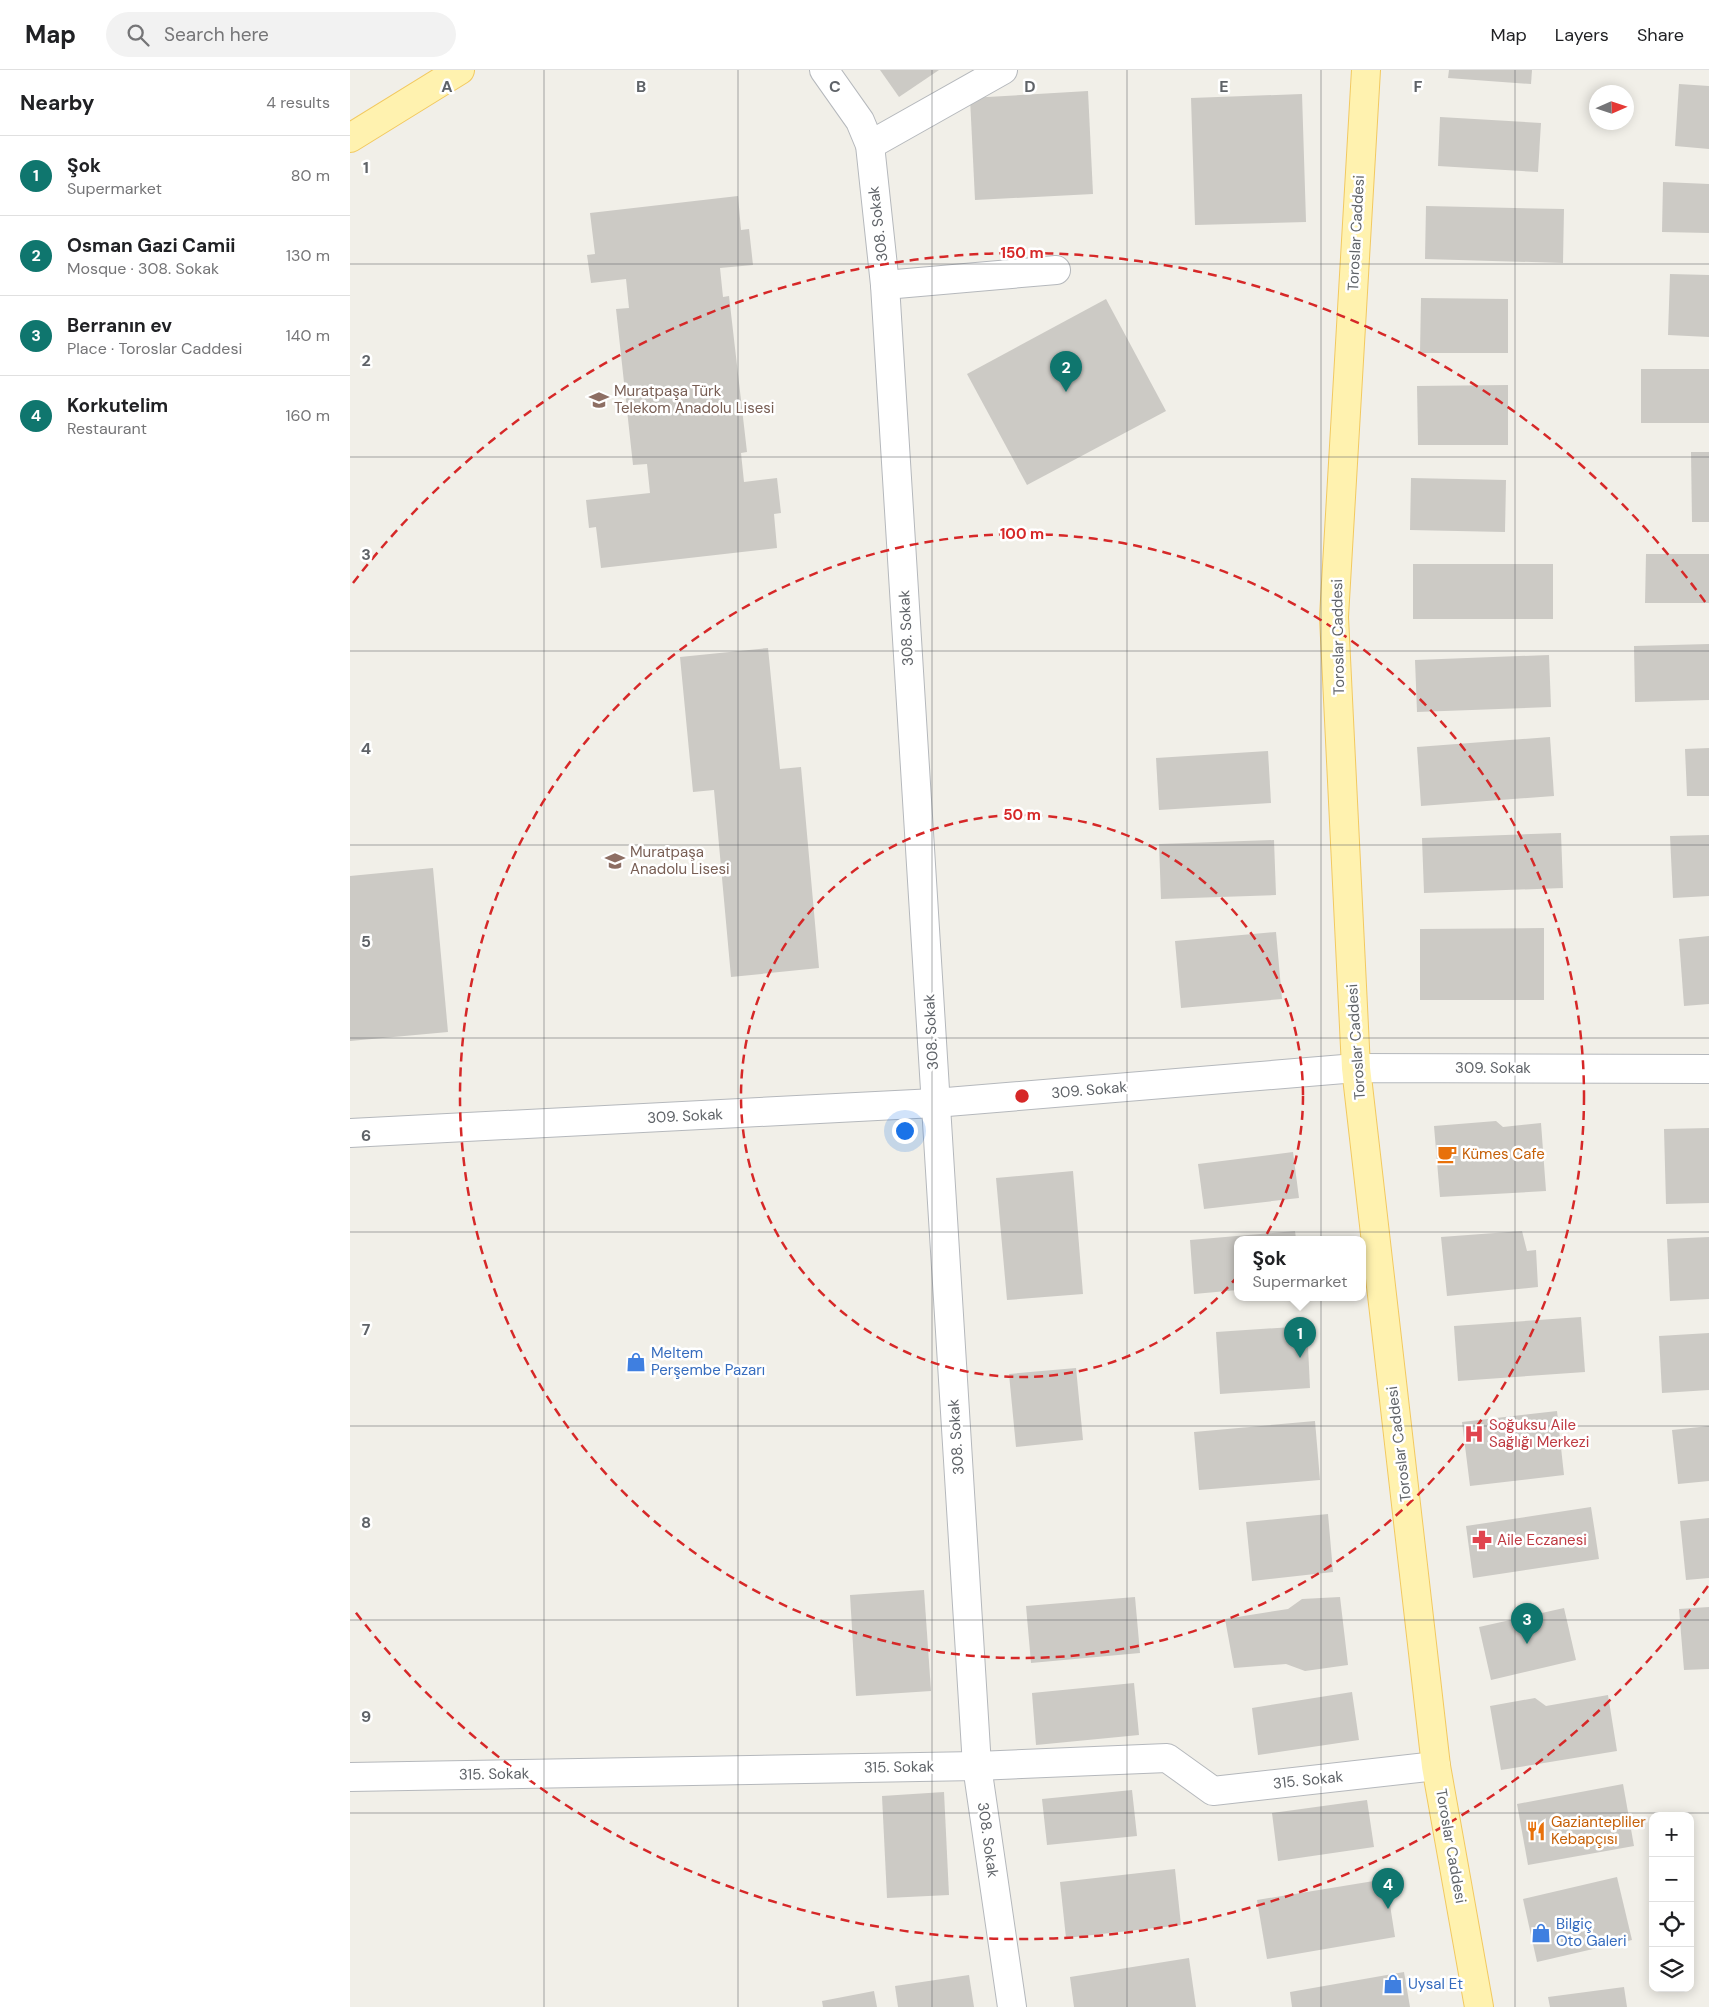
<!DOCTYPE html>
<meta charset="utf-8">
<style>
body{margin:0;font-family:"DM Sans",sans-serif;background:#f2f2f2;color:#202124}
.controls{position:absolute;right:15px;bottom:15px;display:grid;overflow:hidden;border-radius:10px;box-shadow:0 2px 12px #0003}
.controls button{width:45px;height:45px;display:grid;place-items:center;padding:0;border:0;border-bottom:1px solid #e0e0e0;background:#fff;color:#202124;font:25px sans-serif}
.compass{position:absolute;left:1239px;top:15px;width:45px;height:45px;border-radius:50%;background:#fff;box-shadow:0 2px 12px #0003;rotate:87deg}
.you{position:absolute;left:554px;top:1060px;width:18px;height:18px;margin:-12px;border:4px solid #fff;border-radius:50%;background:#1a73e8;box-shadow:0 0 0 8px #1a73e833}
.badge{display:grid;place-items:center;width:32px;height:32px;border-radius:50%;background:#0f766e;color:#fff;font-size:16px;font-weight:700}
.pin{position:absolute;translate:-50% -41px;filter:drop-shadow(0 1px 2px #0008)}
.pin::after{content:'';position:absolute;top:26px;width:18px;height:15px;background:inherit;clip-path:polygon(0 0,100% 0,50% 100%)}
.popup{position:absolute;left:884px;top:1166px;width:132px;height:65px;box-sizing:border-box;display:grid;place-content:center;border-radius:10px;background:#fff;filter:drop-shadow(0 1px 4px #0005);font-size:16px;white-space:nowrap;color:#757577}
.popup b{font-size:19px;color:#202124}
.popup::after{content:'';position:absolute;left:50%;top:100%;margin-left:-10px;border:10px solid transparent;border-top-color:#fff}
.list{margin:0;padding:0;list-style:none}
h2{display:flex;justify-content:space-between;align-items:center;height:65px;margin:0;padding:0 20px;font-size:21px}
h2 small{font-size:16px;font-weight:400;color:#757577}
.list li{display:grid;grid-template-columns:32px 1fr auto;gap:15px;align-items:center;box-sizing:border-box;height:80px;padding:0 20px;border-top:1px solid #e0e0e0}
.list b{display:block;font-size:19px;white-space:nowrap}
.list p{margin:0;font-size:16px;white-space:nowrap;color:#757577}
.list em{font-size:16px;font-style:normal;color:#757577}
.icon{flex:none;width:28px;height:28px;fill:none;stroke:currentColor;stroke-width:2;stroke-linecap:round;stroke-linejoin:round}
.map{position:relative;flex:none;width:1359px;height:1937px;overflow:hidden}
header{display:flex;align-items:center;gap:30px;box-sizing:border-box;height:70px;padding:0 25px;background:#fff;border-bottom:1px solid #e0e0e0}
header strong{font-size:24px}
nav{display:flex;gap:28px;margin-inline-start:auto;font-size:18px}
.search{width:350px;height:45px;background:#f2f2f2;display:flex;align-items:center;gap:12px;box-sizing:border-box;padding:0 18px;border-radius:28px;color:#757577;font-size:19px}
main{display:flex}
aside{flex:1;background:#fff}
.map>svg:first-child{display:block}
</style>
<header>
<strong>Map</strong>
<div class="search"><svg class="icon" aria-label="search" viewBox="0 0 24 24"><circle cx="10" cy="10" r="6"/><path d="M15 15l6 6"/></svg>Search here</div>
<nav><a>Map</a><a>Layers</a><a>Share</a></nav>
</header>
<main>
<aside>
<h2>Nearby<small>4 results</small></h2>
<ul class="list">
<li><span class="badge">1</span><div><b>Şok</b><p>Supermarket</p></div><em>80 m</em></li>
<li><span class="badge">2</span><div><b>Osman Gazi Camii</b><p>Mosque · 308. Sokak</p></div><em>130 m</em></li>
<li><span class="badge">3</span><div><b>Berranın ev</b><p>Place · Toroslar Caddesi</p></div><em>140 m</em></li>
<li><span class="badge">4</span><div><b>Korkutelim</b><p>Restaurant</p></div><em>160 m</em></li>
</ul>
</aside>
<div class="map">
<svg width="1359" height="1937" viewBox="0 0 1359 1937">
<rect width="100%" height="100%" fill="#f1efe8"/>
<g fill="#cccac5">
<path d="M530 0H589L549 27Z"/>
<path d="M1099 0H1182L1181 14 1098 8Z"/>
<path d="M1329 14 1359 16V79L1325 76Z"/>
<path d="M738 21 743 124 625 130 620 28Z"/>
<path d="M952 24 956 152 845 155 841 28Z"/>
<path d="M1090 47 1191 53 1188 102 1088 96Z"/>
<path d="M1313 112 1359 114V163L1312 162Z"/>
<path d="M388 126 391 160 399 159 403 195 370 198 373 227 379 226 397 382 391 383 394 412 427 408 431 443 424 444 427 478 251 498 246 457 239 458 236 430 300 423 297 394 283 395 266 239 279 238 276 209 241 213 237 185 245 184 240 143Z"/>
<path d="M1076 136 1214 139 1213 193 1075 189Z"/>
<path d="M1320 204 1359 205V267L1318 265Z"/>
<path d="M1071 228 1158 229V283H1070Z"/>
<path d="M756 229 816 341 677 415 617 304Z"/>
<rect x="1291" y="299" width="68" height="54"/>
<path d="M1158 315V375H1068L1067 316Z"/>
<path d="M1341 382H1359V452H1342Z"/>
<path d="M1061 408 1156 410 1155 462 1060 460Z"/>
<path d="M1296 484H1359V533H1295Z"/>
<rect x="1063" y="494" width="140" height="55"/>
<path d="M1359 574V630L1285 632 1284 576Z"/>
<path d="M418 578 430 699 451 697 469 898 381 907 364 720 343 722 330 587Z"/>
<path d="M1199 585 1201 637 1067 642 1065 590Z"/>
<path d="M1200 667 1204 726 1071 736 1067 677Z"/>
<path d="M1359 678V726H1337L1335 679Z"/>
<path d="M918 681 921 733 809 740 806 688Z"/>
<path d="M1211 763 1213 818 1074 823 1072 768Z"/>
<path d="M1359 765V826L1323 828 1320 766Z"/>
<path d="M924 770 926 825 811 829 809 774Z"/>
<path d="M83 798 98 962 0 971V806Z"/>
<path d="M1194 858V930H1070V859Z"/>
<path d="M926 862 932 929 831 938 825 871Z"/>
<path d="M1359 866V934L1334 936 1329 869Z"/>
<path d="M1146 1051 1153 1057 1191 1053 1196 1121 1090 1127 1084 1056Z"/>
<path d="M1359 1058V1133L1316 1134 1314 1059Z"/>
<path d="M943 1082 949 1128 854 1139 848 1094Z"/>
<path d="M723 1101 733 1224 657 1230 646 1108Z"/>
<path d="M945 1161 946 1169H888V1220L844 1224 840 1170Z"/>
<path d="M1172 1161 1177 1181 1186 1180 1188 1217 1097 1226 1091 1167Z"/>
<path d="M1359 1167V1229L1320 1231 1317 1169Z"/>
<path d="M1231 1247 1235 1302 1108 1311 1104 1256Z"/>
<path d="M957 1256 960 1318 870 1324 866 1262Z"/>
<path d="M1359 1263V1320L1312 1323 1309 1266Z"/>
<path d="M726 1298 733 1370 666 1377 659 1304Z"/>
<path d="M1207 1341 1214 1405 1120 1416 1112 1352Z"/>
<path d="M965 1351 970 1410 849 1420 844 1362Z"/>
<path d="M1359 1356V1411L1328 1414 1322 1360Z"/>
<path d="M1241 1437 1249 1489 1123 1508 1116 1456Z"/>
<path d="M978 1444 983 1502 902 1511 896 1452Z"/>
<path d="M1359 1448V1508L1336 1510 1330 1451Z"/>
<path d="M574 1520 581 1621 506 1626 500 1525Z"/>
<path d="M785 1527 790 1583 681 1593 676 1536Z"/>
<path d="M990 1527 998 1595 955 1601 936 1594 884 1598 875 1549 938 1539 952 1529Z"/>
<path d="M1359 1537V1599L1334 1600 1329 1539Z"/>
<path d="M1214 1538 1226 1590 1141 1610 1129 1557Z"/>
<path d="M784 1613 789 1665 686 1675 682 1623Z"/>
<path d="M1002 1622 1009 1670 908 1685 902 1638Z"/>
<path d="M1258 1625 1267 1681 1151 1700 1140 1636 1185 1628 1196 1636Z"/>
<path d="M1273 1714 1284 1776 1178 1795 1167 1734Z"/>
<path d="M782 1720 787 1766 697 1775 692 1729Z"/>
<path d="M594 1722 599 1825 537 1828 532 1726Z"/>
<path d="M1017 1730 1024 1777 928 1791 922 1743Z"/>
<path d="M825 1799 831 1855 716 1868 710 1812Z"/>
<path d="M1267 1807 1282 1870 1187 1892 1173 1829Z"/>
<path d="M1036 1809 1045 1867 917 1889 907 1830Z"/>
<path d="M839 1888 846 1937H724L720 1907Z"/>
<path d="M1054 1902 1060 1937H942L940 1922Z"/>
<path d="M619 1905 624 1937H548L545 1916Z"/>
<path d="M1274 1917 1277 1937H1200L1198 1927Z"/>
<path d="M524 1921 527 1937H473L472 1931Z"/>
</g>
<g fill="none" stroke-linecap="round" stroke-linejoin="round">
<defs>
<g id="minor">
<path d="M474 0 510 51 520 75 535 215 627 1696 662 1937"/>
<path d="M520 75 653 0"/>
<path d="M535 215 706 200"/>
<path d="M0 1063 585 1033 1006 998 1359 999"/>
<path d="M0 1707 627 1696 817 1688 863 1721 1086 1696"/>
</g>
<g id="major">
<path d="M1016 0 984 547 1006 998 1086 1696 1129 1937"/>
<path d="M0 68 110 0"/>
</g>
</defs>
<use href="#minor" stroke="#b5b8bc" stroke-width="30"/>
<use href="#major" stroke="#f2c960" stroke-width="30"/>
<use href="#minor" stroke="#fff" stroke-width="28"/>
<use href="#major" stroke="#fff2af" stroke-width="28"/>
</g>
<path fill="none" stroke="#5f6368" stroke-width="1" stroke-opacity="0.55" d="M194 0V1937M388 0V1937M582 0V1937M777 0V1937M971 0V1937M1165 0V1937M0 194H1359M0 387H1359M0 581H1359M0 775H1359M0 968H1359M0 1162H1359M0 1356H1359M0 1550H1359M0 1743H1359"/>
<g fill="none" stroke="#d62828" stroke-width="2.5" stroke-dasharray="9 6">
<circle cx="672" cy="1026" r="281"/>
<circle cx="672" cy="1026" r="562"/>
<path d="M1358 1516A843 843 0 0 1 3 1539M3 513A843 843 0 0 1 1358 536"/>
</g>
<defs>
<symbol id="school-bare" viewBox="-9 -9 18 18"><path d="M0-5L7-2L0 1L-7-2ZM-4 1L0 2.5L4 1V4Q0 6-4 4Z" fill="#8d6e63" stroke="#fff" stroke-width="2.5" paint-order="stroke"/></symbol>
<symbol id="cafe-bare" viewBox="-9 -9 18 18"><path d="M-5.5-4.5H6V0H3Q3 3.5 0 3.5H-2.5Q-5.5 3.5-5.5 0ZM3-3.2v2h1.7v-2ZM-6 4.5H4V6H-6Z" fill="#e8710a" stroke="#fff" stroke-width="2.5" paint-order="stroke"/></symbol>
<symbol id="shop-bare" viewBox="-9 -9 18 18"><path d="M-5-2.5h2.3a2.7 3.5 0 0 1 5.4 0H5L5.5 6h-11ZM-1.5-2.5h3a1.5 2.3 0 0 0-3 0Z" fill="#3f7fe0" stroke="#fff" stroke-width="2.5" paint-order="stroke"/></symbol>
<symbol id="hospital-bare" viewBox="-9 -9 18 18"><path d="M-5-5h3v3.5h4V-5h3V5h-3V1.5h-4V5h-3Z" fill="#e0444e" stroke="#fff" stroke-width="2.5" paint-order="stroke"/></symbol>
<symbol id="pharmacy-bare" viewBox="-9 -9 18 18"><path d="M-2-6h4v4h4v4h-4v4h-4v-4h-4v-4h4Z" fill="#e0444e" stroke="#fff" stroke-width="2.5" paint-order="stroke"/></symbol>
<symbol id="restaurant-bare" viewBox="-9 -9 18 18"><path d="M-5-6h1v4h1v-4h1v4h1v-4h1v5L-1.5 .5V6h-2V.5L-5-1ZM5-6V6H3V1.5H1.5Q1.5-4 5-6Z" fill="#e8710a" stroke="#fff" stroke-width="2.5" paint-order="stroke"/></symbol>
</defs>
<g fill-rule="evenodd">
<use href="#school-bare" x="235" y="316" width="28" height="28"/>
<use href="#school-bare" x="251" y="777" width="28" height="28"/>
<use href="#cafe-bare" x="1083" y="1070" width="28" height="28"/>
<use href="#shop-bare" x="272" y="1278" width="28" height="28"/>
<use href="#hospital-bare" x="1110" y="1350" width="28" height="28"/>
<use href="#pharmacy-bare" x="1118" y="1456" width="28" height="28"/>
<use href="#restaurant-bare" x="1172" y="1747" width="28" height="28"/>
<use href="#shop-bare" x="1177" y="1849" width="28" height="28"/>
<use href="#shop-bare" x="1029" y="1900" width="28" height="28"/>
</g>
<g text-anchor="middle" stroke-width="5" stroke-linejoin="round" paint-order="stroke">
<g font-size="15" fill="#5f6368" stroke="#fff">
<text transform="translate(528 154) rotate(-97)" y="5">308. Sokak</text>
<text transform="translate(1006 163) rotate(-87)" y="5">Toroslar Caddesi</text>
<text transform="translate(556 558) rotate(-93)" y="5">308. Sokak</text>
<text transform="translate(988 567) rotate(-91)" y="5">Toroslar Caddesi</text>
<text transform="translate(581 962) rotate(-93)" y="5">308. Sokak</text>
<text transform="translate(1006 972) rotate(-94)" y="5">Toroslar Caddesi</text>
<text x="1143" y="1003">309. Sokak</text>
<text transform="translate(739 1020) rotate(-5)" y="5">309. Sokak</text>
<text transform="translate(335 1046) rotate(-3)" y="5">309. Sokak</text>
<text transform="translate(606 1367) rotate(-94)" y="5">308. Sokak</text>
<text transform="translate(1049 1374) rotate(-97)" y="5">Toroslar Caddesi</text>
<text transform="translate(549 1697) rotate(-1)" y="5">315. Sokak</text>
<text transform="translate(144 1704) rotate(-1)" y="5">315. Sokak</text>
<text transform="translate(958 1710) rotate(-6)" y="5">315. Sokak</text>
<text transform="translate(638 1770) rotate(82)" y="5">308. Sokak</text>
<text transform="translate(1101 1776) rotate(80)" y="5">Toroslar Caddesi</text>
</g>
<g font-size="15" fill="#785e54" stroke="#fff" text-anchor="start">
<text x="264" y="326">Muratpaşa Türk<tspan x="264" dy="17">Telekom Anadolu Lisesi</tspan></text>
<text x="280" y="787">Muratpaşa<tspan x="280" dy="17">Anadolu Lisesi</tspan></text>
</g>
<g font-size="15" fill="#c56008" stroke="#fff" text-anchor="start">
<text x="1112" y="1089">Kümes Cafe</text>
<text x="1201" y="1757">Gaziantepliler<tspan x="1201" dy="17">Kebapçısı</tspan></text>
</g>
<g font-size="15" fill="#366cbe" stroke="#fff" text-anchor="start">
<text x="301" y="1288">Meltem<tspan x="301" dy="17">Perşembe Pazarı</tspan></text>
<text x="1206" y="1859">Bilgiç<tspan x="1206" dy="17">Oto Galeri</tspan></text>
<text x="1058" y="1919">Uysal Et</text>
</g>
<g font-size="15" fill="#be3a42" stroke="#fff" text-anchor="start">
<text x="1139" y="1360">Soğuksu Aile<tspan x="1139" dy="17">Sağlığı Merkezi</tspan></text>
<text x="1147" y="1475">Aile Eczanesi</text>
</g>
</g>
<g font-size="16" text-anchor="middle" font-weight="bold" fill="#5f6368" stroke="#fff" stroke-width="5" stroke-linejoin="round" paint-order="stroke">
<text x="97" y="22">A</text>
<text x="291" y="22">B</text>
<text x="485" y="22">C</text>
<text x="680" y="22">D</text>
<text x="874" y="22">E</text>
<text x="1068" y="22">F</text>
<text x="16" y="103">1</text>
<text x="16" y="296">2</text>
<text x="16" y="490">3</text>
<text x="16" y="684">4</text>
<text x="16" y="877">5</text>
<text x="16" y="1071">6</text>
<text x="16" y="1265">7</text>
<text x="16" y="1458">8</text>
<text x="16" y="1652">9</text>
</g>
<circle cx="672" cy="1026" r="8" fill="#d62828" stroke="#fff" stroke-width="2.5"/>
<g font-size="15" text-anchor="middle" font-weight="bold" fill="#d62828" stroke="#fff" stroke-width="5" stroke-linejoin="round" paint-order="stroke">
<text x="672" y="188">150 m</text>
<text x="672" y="469">100 m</text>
<text x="672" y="750">50 m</text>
</g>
</svg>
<div class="controls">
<button>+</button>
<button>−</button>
<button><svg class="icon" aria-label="locate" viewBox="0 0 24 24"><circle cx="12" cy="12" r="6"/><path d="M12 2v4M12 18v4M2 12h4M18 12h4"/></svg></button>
<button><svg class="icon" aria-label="layers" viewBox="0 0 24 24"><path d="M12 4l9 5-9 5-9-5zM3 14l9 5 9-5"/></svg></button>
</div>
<svg class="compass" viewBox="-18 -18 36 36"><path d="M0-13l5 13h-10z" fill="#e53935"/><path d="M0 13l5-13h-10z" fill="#757577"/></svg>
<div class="you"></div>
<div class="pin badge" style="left:950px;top:1288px">1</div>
<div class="popup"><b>Şok</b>Supermarket</div>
<div class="pin badge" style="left:716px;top:322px">2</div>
<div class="pin badge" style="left:1177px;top:1574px">3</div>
<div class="pin badge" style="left:1038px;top:1839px">4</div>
</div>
</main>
